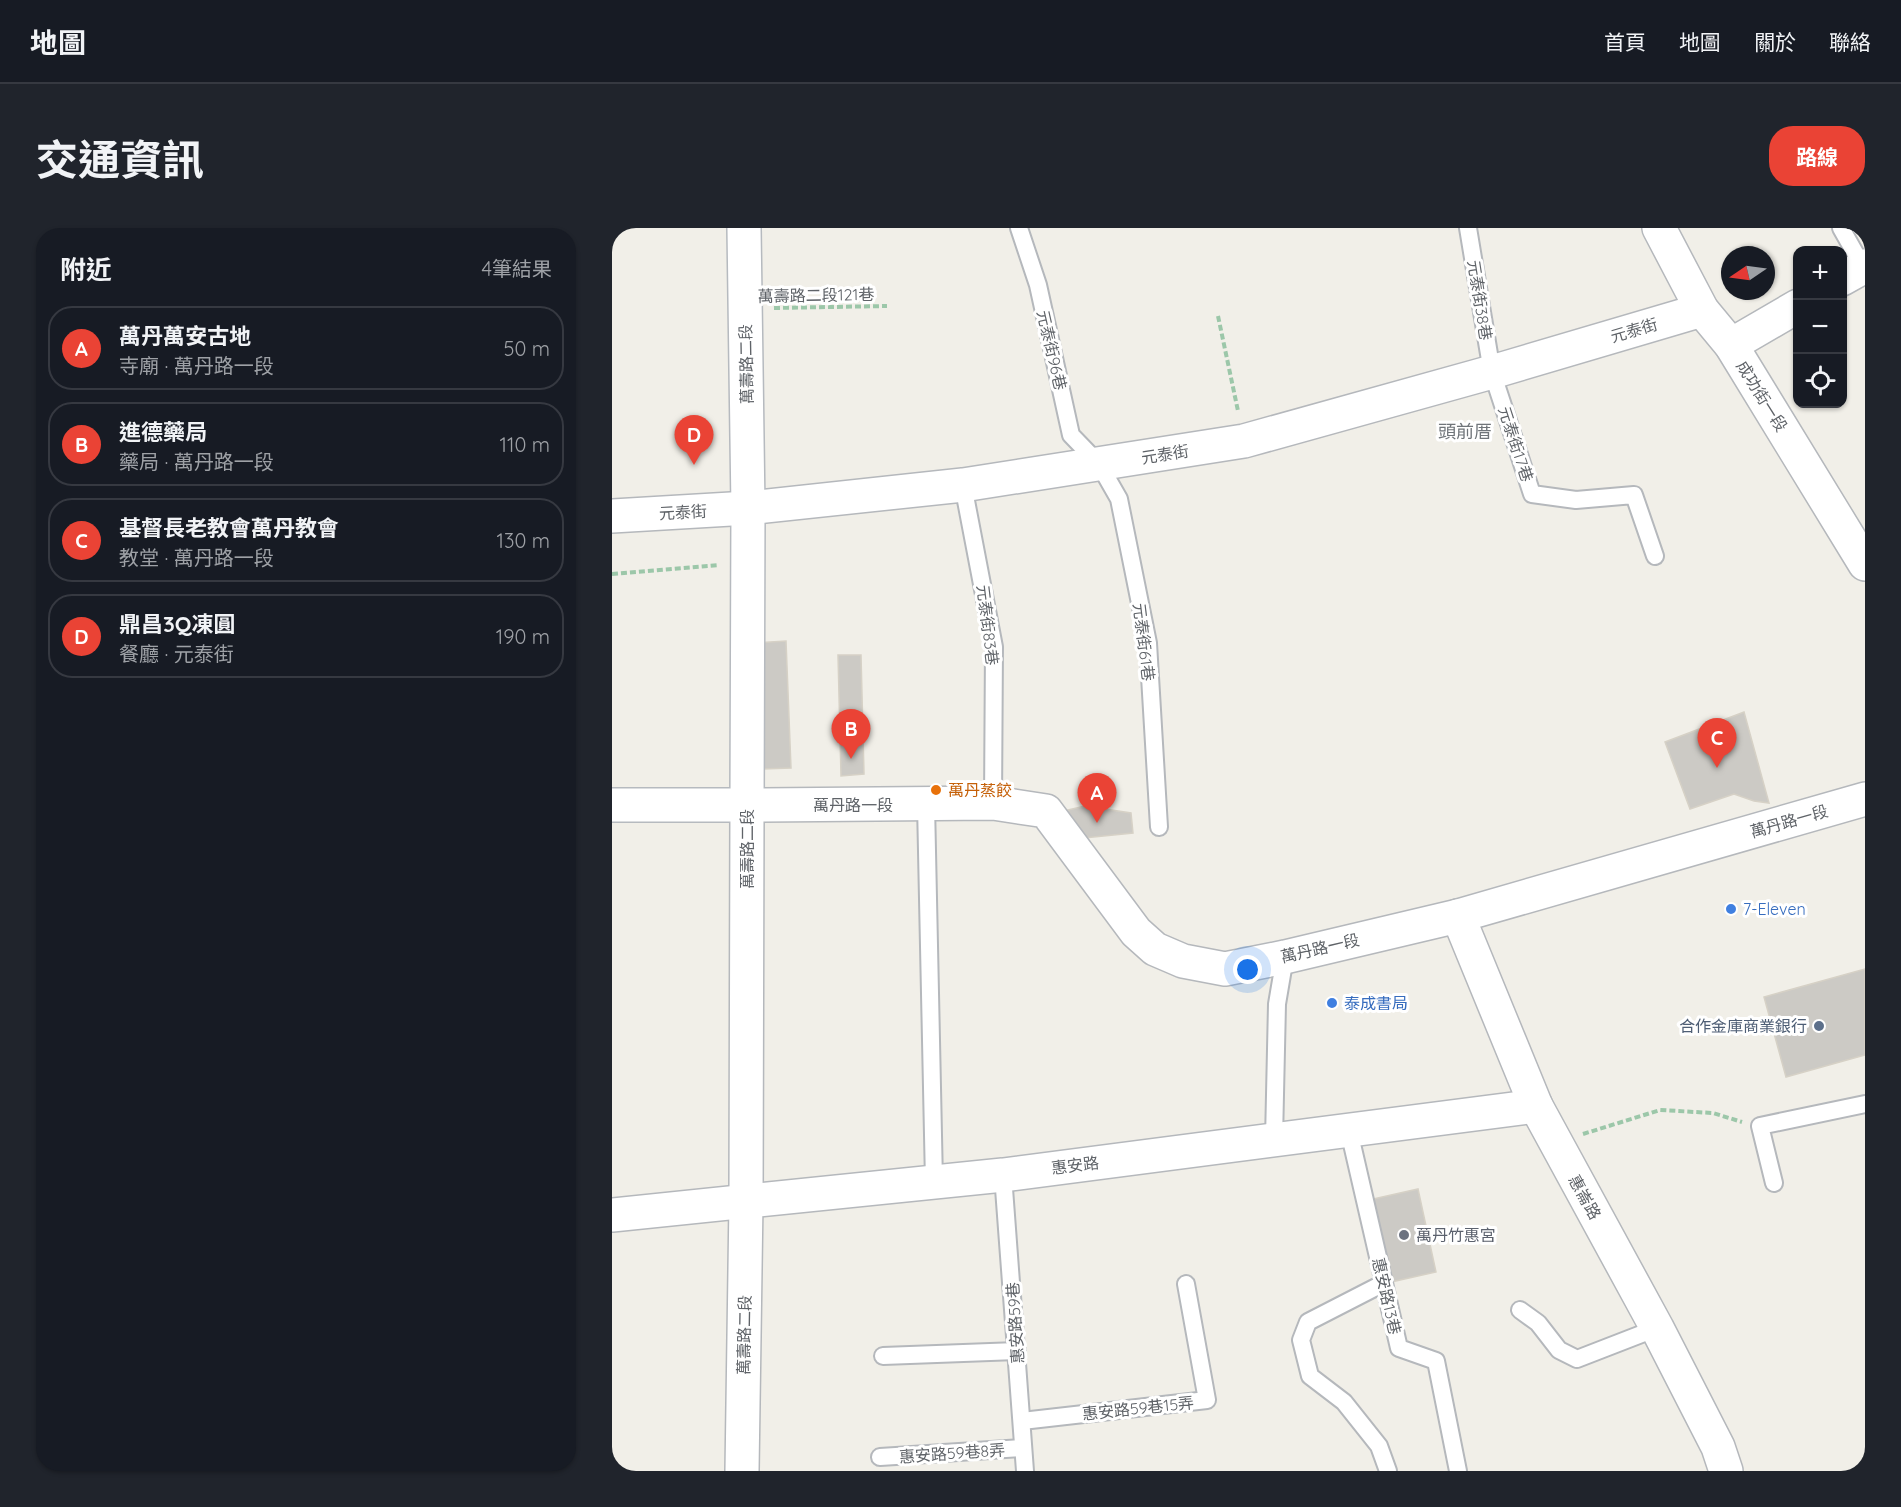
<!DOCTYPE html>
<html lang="zh-TW">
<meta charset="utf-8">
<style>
body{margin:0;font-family:Quicksand,"Noto Sans TC",sans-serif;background:#20242c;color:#f1f3f6}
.controls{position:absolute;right:18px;top:18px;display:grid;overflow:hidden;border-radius:12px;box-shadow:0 2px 4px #0004}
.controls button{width:54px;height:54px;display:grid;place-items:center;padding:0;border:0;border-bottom:2px solid #363941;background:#171b24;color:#f1f3f6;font:30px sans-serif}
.compass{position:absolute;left:1109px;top:18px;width:54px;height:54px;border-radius:50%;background:#171b24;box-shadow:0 2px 4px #0004;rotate:257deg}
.you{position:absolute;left:636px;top:742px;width:21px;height:21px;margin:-15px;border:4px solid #fff;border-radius:50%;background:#1a73e8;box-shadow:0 0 0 9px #1a73e833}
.badge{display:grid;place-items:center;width:39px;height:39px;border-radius:50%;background:#ea4335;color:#fff;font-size:20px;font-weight:700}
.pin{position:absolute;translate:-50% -50px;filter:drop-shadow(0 2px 3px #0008)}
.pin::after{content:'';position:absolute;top:32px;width:21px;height:18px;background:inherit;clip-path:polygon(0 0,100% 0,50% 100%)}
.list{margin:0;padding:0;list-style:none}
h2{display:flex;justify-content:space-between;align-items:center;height:78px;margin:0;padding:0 24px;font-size:26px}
h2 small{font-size:20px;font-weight:400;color:#9ea1a6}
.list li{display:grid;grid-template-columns:39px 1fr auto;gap:18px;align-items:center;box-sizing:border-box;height:84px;margin:0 12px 12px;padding:0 12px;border:2px solid #363941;border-radius:24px}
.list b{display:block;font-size:22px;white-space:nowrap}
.list p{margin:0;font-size:20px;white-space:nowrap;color:#9ea1a6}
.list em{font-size:20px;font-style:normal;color:#9ea1a6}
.icon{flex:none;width:33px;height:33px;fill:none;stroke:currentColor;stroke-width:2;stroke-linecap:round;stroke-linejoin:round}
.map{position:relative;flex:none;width:1253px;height:1243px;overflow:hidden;border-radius:24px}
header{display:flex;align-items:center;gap:36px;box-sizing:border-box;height:84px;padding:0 30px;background:#171b24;border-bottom:2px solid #363941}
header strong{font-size:28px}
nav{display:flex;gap:33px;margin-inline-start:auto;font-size:21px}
.intro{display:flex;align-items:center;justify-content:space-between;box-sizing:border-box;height:144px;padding:0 36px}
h1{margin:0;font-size:42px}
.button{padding:15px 27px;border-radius:24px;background:#ea4335;color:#fff;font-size:21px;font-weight:700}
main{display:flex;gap:36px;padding:0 36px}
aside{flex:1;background:#171b24;border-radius:24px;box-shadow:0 2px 4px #0004}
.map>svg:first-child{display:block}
</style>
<header>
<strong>地圖</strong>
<nav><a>首頁</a><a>地圖</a><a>關於</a><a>聯絡</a></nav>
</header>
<div class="intro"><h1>交通資訊</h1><a class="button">路線</a></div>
<main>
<aside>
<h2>附近<small>4筆結果</small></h2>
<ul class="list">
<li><span class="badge">A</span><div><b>萬丹萬安古地</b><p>寺廟 · 萬丹路一段</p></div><em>50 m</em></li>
<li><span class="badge">B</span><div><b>進德藥局</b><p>藥局 · 萬丹路一段</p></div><em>110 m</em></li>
<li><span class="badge">C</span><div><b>基督長老教會萬丹教會</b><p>教堂 · 萬丹路一段</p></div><em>130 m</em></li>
<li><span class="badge">D</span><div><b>鼎昌3Q凍圓</b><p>餐廳 · 元泰街</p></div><em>190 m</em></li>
</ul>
</aside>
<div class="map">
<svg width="1253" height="1243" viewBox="0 0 1253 1243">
<rect width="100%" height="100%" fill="#f1efe8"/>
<g fill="#cccac5" stroke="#d6d1c6" stroke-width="1.5">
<path d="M174 413 179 540 146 541 142 415Z"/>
<path d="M226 427H249L252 546 229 548Z"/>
<path d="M1132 484 1157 575 1142 573 1122 566 1078 581 1053 514Z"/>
<path d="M473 578 519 585 521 605 462 611 443 585Z"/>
<path d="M1253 741V827L1174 849 1152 769Z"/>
<path d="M806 961 824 1044 779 1054 761 971Z"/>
</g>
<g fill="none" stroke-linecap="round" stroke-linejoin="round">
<defs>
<g id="service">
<path d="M407 0 426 57 459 207 487 236 507 271 536 415 547 599"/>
<path d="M856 0 880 144 920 266 964 272 1022 267 1043 328"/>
<path d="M1229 0 1251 39"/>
<path d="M351 257 382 419 381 575"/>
<path d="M314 576 322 954"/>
<path d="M737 903 787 1120 824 1133 846 1243"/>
<path d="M662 912 665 776 673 729"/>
<path d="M391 947 413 1243"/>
<path d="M1162 955 1148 898 1253 876"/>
<path d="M772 1055 696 1094 689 1112 698 1148 732 1174 767 1218 776 1243"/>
<path d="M908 1082 926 1095 947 1122 965 1131 1045 1100"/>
<path d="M271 1128 405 1123"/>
<path d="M410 1193 595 1172 574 1056"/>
<path d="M268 1229 411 1220"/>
</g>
<g id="minor">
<path d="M1047 0 1090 82 1119 117 1253 336"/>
<path d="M1230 51 1253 38"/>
<path d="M1119 117 1186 78"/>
<path d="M0 288 136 280 351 257 632 213 880 144 1090 82"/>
<path d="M0 987 391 947 924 878"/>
<path d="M130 1243 134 974 135 577"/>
</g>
<g id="tertiary">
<path d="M135 577 381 575 434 583 524 704 543 721 571 733 613 741 673 729 846 688 1253 571"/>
<path d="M846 688 924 878 1045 1100 1106 1219 1114 1243"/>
</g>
<path id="secondary" d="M0 577H135L136 280 132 0"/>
</defs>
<use href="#service" stroke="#b5b8bc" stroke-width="20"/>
<use href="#minor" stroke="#b5b8bc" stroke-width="36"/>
<use href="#tertiary" stroke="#b5b8bc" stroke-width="36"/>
<use href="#secondary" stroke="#b6babf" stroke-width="36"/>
<g stroke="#9cc7a9" stroke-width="4" stroke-dasharray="6 3" stroke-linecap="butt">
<path d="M162 80 275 78"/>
<path d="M606 88 626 183"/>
<path d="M0 346 107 337"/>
<path d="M971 906 1048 882 1101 885 1130 894"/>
</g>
<use href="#service" stroke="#fff" stroke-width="16"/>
<use href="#minor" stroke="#fff" stroke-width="33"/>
<use href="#tertiary" stroke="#fff" stroke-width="33"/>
<use href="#secondary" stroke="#fff" stroke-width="33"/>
</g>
<circle fill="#e8710a" stroke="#fff" stroke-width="2" cx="324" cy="562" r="6"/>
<g fill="#3f7fe0" stroke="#fff" stroke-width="2">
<circle cx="1119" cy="681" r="6"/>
<circle cx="720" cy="775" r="6"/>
</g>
<circle fill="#5c6f8a" stroke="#fff" stroke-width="2" cx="1207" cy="798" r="6"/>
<circle fill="#6b7280" stroke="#fff" stroke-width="2" cx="792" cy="1007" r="6"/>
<g text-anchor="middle" stroke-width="6" stroke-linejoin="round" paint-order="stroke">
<g font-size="16" fill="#5f6368" stroke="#fff">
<text transform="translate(204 67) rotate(-1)" y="6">萬壽路二段121巷</text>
<text transform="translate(868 72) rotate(81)" y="6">元泰街38巷</text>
<text transform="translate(1022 102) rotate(-16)" y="6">元泰街</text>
<text transform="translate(440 122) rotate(77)" y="6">元泰街96巷</text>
<text transform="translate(134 136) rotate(-91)" y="6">萬壽路二段</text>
<text transform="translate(1150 168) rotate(58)" y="6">成功街一段</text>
<text transform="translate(904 216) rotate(72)" y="6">元泰街17巷</text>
<text transform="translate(553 226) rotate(-9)" y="6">元泰街</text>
<text transform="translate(71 284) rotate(-3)" y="6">元泰街</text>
<text transform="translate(376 397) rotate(83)" y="6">元泰街83巷</text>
<text transform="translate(532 414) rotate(83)" y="6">元泰街61巷</text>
<text x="241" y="583">萬丹路一段</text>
<text transform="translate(1177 593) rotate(-16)" y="6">萬丹路一段</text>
<text transform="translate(135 621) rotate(-90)" y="6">萬壽路二段</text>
<text transform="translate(708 720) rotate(-13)" y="6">萬丹路一段</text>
<text transform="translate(463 937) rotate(-7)" y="6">惠安路</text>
<text transform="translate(973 969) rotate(61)" y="6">惠崙路</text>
<text transform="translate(775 1068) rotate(77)" y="6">惠安路13巷</text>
<text transform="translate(403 1095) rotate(-94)" y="6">惠安路59巷</text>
<text transform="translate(132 1107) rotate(-89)" y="6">萬壽路二段</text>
<text transform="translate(526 1180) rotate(-6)" y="6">惠安路59巷15弄</text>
<text transform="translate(340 1225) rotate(-4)" y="6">惠安路59巷8弄</text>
</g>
<g font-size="16" fill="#c56008" stroke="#fff" text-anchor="start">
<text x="336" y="568">萬丹蒸餃</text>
</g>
<g font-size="16" fill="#366cbe" stroke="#fff" text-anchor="start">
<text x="1131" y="687">7-Eleven</text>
<text x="732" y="781">泰成書局</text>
</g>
<g font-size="16" fill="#4e5e75" stroke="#fff" text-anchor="end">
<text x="1195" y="804">合作金庫商業銀行</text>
</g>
<g font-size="16" fill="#5b616d" stroke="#fff" text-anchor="start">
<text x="804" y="1013">萬丹竹惠宮</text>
</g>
<g font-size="18" fill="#70757a" stroke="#fff">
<text x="853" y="210">頭前厝</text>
</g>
</g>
</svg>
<div class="controls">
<button>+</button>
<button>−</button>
<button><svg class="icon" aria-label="locate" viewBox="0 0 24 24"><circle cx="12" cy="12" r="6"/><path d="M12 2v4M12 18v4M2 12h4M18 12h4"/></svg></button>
</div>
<svg class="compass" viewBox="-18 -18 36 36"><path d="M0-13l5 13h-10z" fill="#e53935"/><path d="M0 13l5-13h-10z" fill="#9ea1a6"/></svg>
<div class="you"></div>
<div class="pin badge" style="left:485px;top:595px">A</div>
<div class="pin badge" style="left:239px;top:531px">B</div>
<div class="pin badge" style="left:1105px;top:540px">C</div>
<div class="pin badge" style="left:82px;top:237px">D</div>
</div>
</main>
